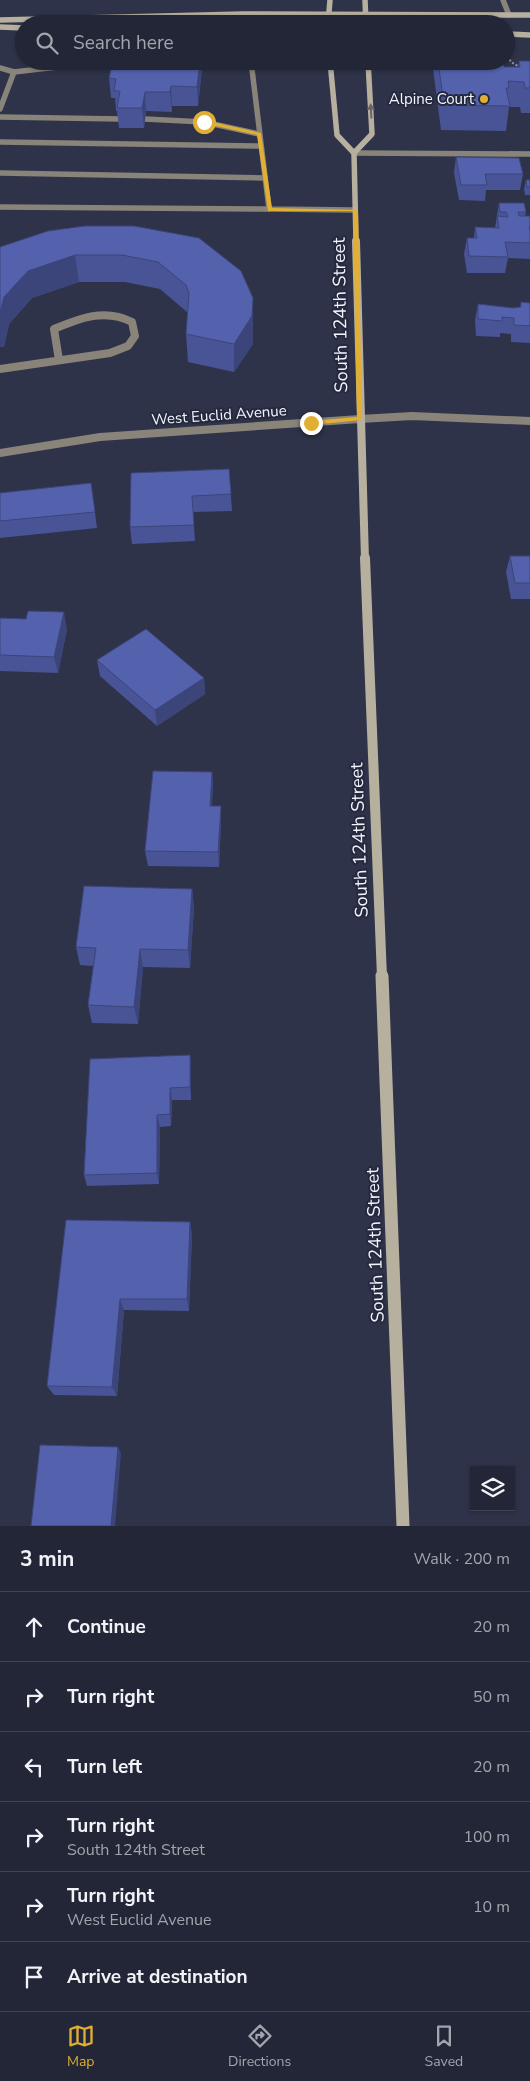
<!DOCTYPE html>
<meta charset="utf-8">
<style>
body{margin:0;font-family:"Nunito Sans",sans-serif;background:#2e3242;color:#f1f3f6}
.controls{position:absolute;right:15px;bottom:15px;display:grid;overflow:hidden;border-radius:0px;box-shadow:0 1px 4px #0004}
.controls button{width:45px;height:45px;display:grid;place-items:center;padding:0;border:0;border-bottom:1px solid #3f4352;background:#222637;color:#f1f3f6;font:25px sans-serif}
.stop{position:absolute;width:15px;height:15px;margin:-11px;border:4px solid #e1af34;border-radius:50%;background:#fff}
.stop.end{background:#e1af34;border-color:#fff;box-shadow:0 1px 5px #0008}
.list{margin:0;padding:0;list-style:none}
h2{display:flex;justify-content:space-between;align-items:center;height:65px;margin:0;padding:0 20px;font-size:21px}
h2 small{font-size:16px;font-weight:400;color:#a2a5ad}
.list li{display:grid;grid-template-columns:32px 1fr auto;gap:15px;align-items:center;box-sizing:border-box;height:70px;padding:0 20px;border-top:1px solid #3f4352}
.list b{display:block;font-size:19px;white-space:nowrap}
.list p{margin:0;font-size:16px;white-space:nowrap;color:#a2a5ad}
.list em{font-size:16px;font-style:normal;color:#a2a5ad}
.icon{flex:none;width:28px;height:28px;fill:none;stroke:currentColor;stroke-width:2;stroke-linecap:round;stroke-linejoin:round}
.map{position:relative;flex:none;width:530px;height:1526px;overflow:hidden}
.search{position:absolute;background:#222637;box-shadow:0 1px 4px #0004;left:15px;right:15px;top:15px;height:55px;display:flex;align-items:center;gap:12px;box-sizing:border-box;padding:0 18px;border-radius:28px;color:#a2a5ad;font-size:19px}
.sheet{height:485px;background:#222637}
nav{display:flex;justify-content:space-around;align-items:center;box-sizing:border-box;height:70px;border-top:1px solid #3f4352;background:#222637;font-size:14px;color:#a2a5ad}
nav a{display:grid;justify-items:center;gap:2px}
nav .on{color:#e1af34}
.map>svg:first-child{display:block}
</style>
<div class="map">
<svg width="530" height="1526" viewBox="0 0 530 1526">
<rect width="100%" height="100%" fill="#2e3349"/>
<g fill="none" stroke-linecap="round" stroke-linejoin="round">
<path stroke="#9397a6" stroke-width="2" stroke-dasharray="2 2" stroke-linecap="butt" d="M508 56 511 62 521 68"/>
<g stroke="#898479" stroke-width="5.5">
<path d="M503 0 509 15"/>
<path d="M251 61 269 209 355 210"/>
<path d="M0 68 14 72 83 64 152 61"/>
<path d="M0 109 14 72"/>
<path d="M0 117 121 119"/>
<path d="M145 119 204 122 259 134"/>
<path d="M0 142 261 146"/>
<path d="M354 153 530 154"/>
<path d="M0 173 265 178"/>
<path d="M0 207 269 209"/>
</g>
<path stroke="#898479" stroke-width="8" d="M0 369 110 353 128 346 135 336 132 322C105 308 80 318 54 329L59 360"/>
<path stroke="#898479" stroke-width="8" d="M0 453 100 437 360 419 412 416 530 421"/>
<g stroke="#b8b09f" stroke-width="5.5">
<path d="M365 0 366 24"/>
<path d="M0 20 243 14 530 15"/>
<path d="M328 24 330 0"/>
<path d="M0 27 24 28"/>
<path d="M506 34 530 35"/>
<path d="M330 61 337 135 354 153 356 242"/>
<path d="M354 153 372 134 368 61"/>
</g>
<path stroke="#b8b09f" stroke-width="8" d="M356 241 365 560"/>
<path stroke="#b8b09f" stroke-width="10" d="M365 558 382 977"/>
<path stroke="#b8b09f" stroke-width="13" d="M382 976 403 1526"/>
</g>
<g fill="#485496">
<path d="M113 61H202V69L198 106H172V112L146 111 144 128H119L117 111H116L115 98H111L109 78Z"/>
<path d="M432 61H503L504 67H518L519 61H530V113H521L520 107H509L506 131 441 130Z"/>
<path d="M456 157 523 174 520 190H486L485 201 459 200 454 173Z"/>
<path d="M526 180H530V195H525L524 189Z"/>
<path d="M499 203 526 212 525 216H530V259L508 258 505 273H467L464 254 467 238H474L475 227 495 228Z"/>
<path d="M134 226 253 344 234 372 188 362 186 334 188 314 187 312 160 289 125 282H79L32 298 9 324 4 347 0 247Z"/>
<path d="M521 302 530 303V343L511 342V334L500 333V337L476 336 475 320 478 304 513 308 520 307Z"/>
<path d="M229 469 232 511 193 512 195 541 132 544 130 527Z"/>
<path d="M91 483 97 528 0 538V493Z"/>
<path d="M510 556H530V599H511L506 572Z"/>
<path d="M0 618 26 619 67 629 58 673 0 671Z"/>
<path d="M97 660 204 678 205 694 157 726 100 676Z"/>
<path d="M212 772 213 787 211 806H221V821L219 867 148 866 145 851Z"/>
<path d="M192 889 194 908 190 968 143 967 138 1024 92 1023 88 1005 93 966 80 965 76 947Z"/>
<path d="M190 1055 191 1068V1100H172L171 1126 160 1127 159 1184 87 1186 84 1175Z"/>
<path d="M66 1220 190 1222 192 1235 189 1311 124 1310 117 1396 54 1395 47 1386Z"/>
</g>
<g fill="#3b457a">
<path d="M200 61H202V69L198 106 197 87Z"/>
<path d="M171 86 172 106V112L170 92Z"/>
<path d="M145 92 146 111 144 128 142 108Z"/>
<path d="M75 255 79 282 32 298 9 324 4 347H0V313L4 297 28 271Z"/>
<path d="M253 298V344L234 372V344Z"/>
<path d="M64 612 67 629 58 673 54 657Z"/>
<path d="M204 678 205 694 157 726 155 710Z"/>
<path d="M212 772 213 787 211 821 210 806Z"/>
<path d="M221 806V821L219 867 218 852Z"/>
<path d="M192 889 194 908 190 968 188 950Z"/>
<path d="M140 949 143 967 138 1024 134 1007Z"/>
<path d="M190 1055 191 1068V1100L190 1087Z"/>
<path d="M170 1088 172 1100 171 1126 170 1114Z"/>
<path d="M157 1115 160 1127 159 1184 157 1173Z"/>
<path d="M190 1222 192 1235 189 1311 187 1299Z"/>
<path d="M120 1299 124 1310 117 1396 112 1387Z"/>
<path d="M118 1447 121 1453 115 1526H111Z"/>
</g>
<g fill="#5462ae" stroke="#3b457a">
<path d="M113 61H200L197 87 171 86 170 92H145L142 108H117L120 91H114L116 79 109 78Z"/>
<path d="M438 61H503L504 67H520L519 61H530V88H525L524 82 508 81 509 88H506L510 106 444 105Z"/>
<path d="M456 157 519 158 523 174H485L487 185H461Z"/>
<path d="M526 180H530V187H527Z"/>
<path d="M499 203H524L526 212H518L519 216H530V227H529L530 231V243L505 242 508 257 469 256 467 238H477L475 227 499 228 497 216 508 217 506 212H500Z"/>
<path d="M85 226H134L199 238 241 271 253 298 252 316 234 344 186 334 189 293 186 285 158 262 122 255H75L28 271 4 297 0 313V247L48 231Z"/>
<path d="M521 302 530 303V326L514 325V318L502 317V321L478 319V304L513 308 521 307Z"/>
<path d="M229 469 231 494 192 496 194 525 130 527 131 473Z"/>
<path d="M91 483 95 512 0 521V493Z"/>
<path d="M510 556H530V583H515Z"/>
<path d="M28 611 64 612 54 657 0 655V618L26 619Z"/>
<path d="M146 629 204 678 155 710 97 660Z"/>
<path d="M153 771 212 772 210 806H221L218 852 145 851Z"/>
<path d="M84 886 192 889 188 950 140 949 134 1007 88 1005 96 948 76 947Z"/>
<path d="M190 1055V1087L170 1088V1114L157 1115V1173L84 1175 90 1059Z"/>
<path d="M66 1220 190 1222 187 1299H120L112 1387 47 1386Z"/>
<path d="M40 1445 118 1447 111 1526H31Z"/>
</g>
<defs><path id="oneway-solid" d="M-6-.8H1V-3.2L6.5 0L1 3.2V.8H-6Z" transform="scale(1.25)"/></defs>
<use fill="#67666a" href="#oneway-solid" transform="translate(371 111) rotate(-93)"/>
<path fill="#e1af34" d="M204 120 261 133 272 208 358 210 362 420 311 425 308 423 311 421 357 417 353 211H268L257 135 202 123Z"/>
<circle fill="#e1af34" stroke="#25293e" stroke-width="2" cx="484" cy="99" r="5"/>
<g text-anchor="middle" stroke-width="4" stroke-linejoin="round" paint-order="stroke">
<g font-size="15" fill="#f2f4fd" stroke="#25293e" text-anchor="end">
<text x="474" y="104">Alpine Court</text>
</g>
<g font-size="15" fill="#f2f4fd" stroke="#25293e">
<text transform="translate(219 415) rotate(-4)" y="5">West Euclid Avenue</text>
</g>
<g font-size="18" fill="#f2f4fd" stroke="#25293e">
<text transform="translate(340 315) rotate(-91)" y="6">South 124th Street</text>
<text transform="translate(359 840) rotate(-92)" y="6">South 124th Street</text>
<text transform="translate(375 1245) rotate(-92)" y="6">South 124th Street</text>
</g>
</g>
</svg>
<div class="controls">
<button><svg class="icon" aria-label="layers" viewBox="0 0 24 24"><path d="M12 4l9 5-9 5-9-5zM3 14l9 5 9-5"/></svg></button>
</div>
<div class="stop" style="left:204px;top:122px"></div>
<div class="stop end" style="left:311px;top:423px"></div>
<div class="search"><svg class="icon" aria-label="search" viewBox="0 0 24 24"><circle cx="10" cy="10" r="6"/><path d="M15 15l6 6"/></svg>Search here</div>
</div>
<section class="sheet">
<h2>3 min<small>Walk · 200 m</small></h2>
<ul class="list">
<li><svg class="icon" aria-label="ahead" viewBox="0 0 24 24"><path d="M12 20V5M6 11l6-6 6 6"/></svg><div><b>Continue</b></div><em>20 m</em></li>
<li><svg class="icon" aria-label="right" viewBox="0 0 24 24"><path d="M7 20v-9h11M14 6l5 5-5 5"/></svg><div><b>Turn right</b></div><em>50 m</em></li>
<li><svg class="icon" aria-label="left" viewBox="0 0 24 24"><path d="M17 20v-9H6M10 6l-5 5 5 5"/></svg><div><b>Turn left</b></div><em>20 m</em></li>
<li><svg class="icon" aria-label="right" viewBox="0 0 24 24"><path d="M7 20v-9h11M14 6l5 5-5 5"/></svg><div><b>Turn right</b><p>South 124th Street</p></div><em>100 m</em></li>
<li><svg class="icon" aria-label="right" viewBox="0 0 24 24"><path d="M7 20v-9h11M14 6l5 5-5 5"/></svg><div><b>Turn right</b><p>West Euclid Avenue</p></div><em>10 m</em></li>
<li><svg class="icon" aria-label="arrive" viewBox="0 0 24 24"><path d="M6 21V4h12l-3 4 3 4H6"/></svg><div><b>Arrive at destination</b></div></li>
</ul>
</section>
<nav>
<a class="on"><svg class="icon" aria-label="map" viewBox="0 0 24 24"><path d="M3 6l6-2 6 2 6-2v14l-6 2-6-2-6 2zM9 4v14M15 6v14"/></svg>Map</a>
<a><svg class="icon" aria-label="directions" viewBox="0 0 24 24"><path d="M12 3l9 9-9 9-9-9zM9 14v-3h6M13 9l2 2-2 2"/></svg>Directions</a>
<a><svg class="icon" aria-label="saved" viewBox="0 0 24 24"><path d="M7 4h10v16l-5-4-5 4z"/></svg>Saved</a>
</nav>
